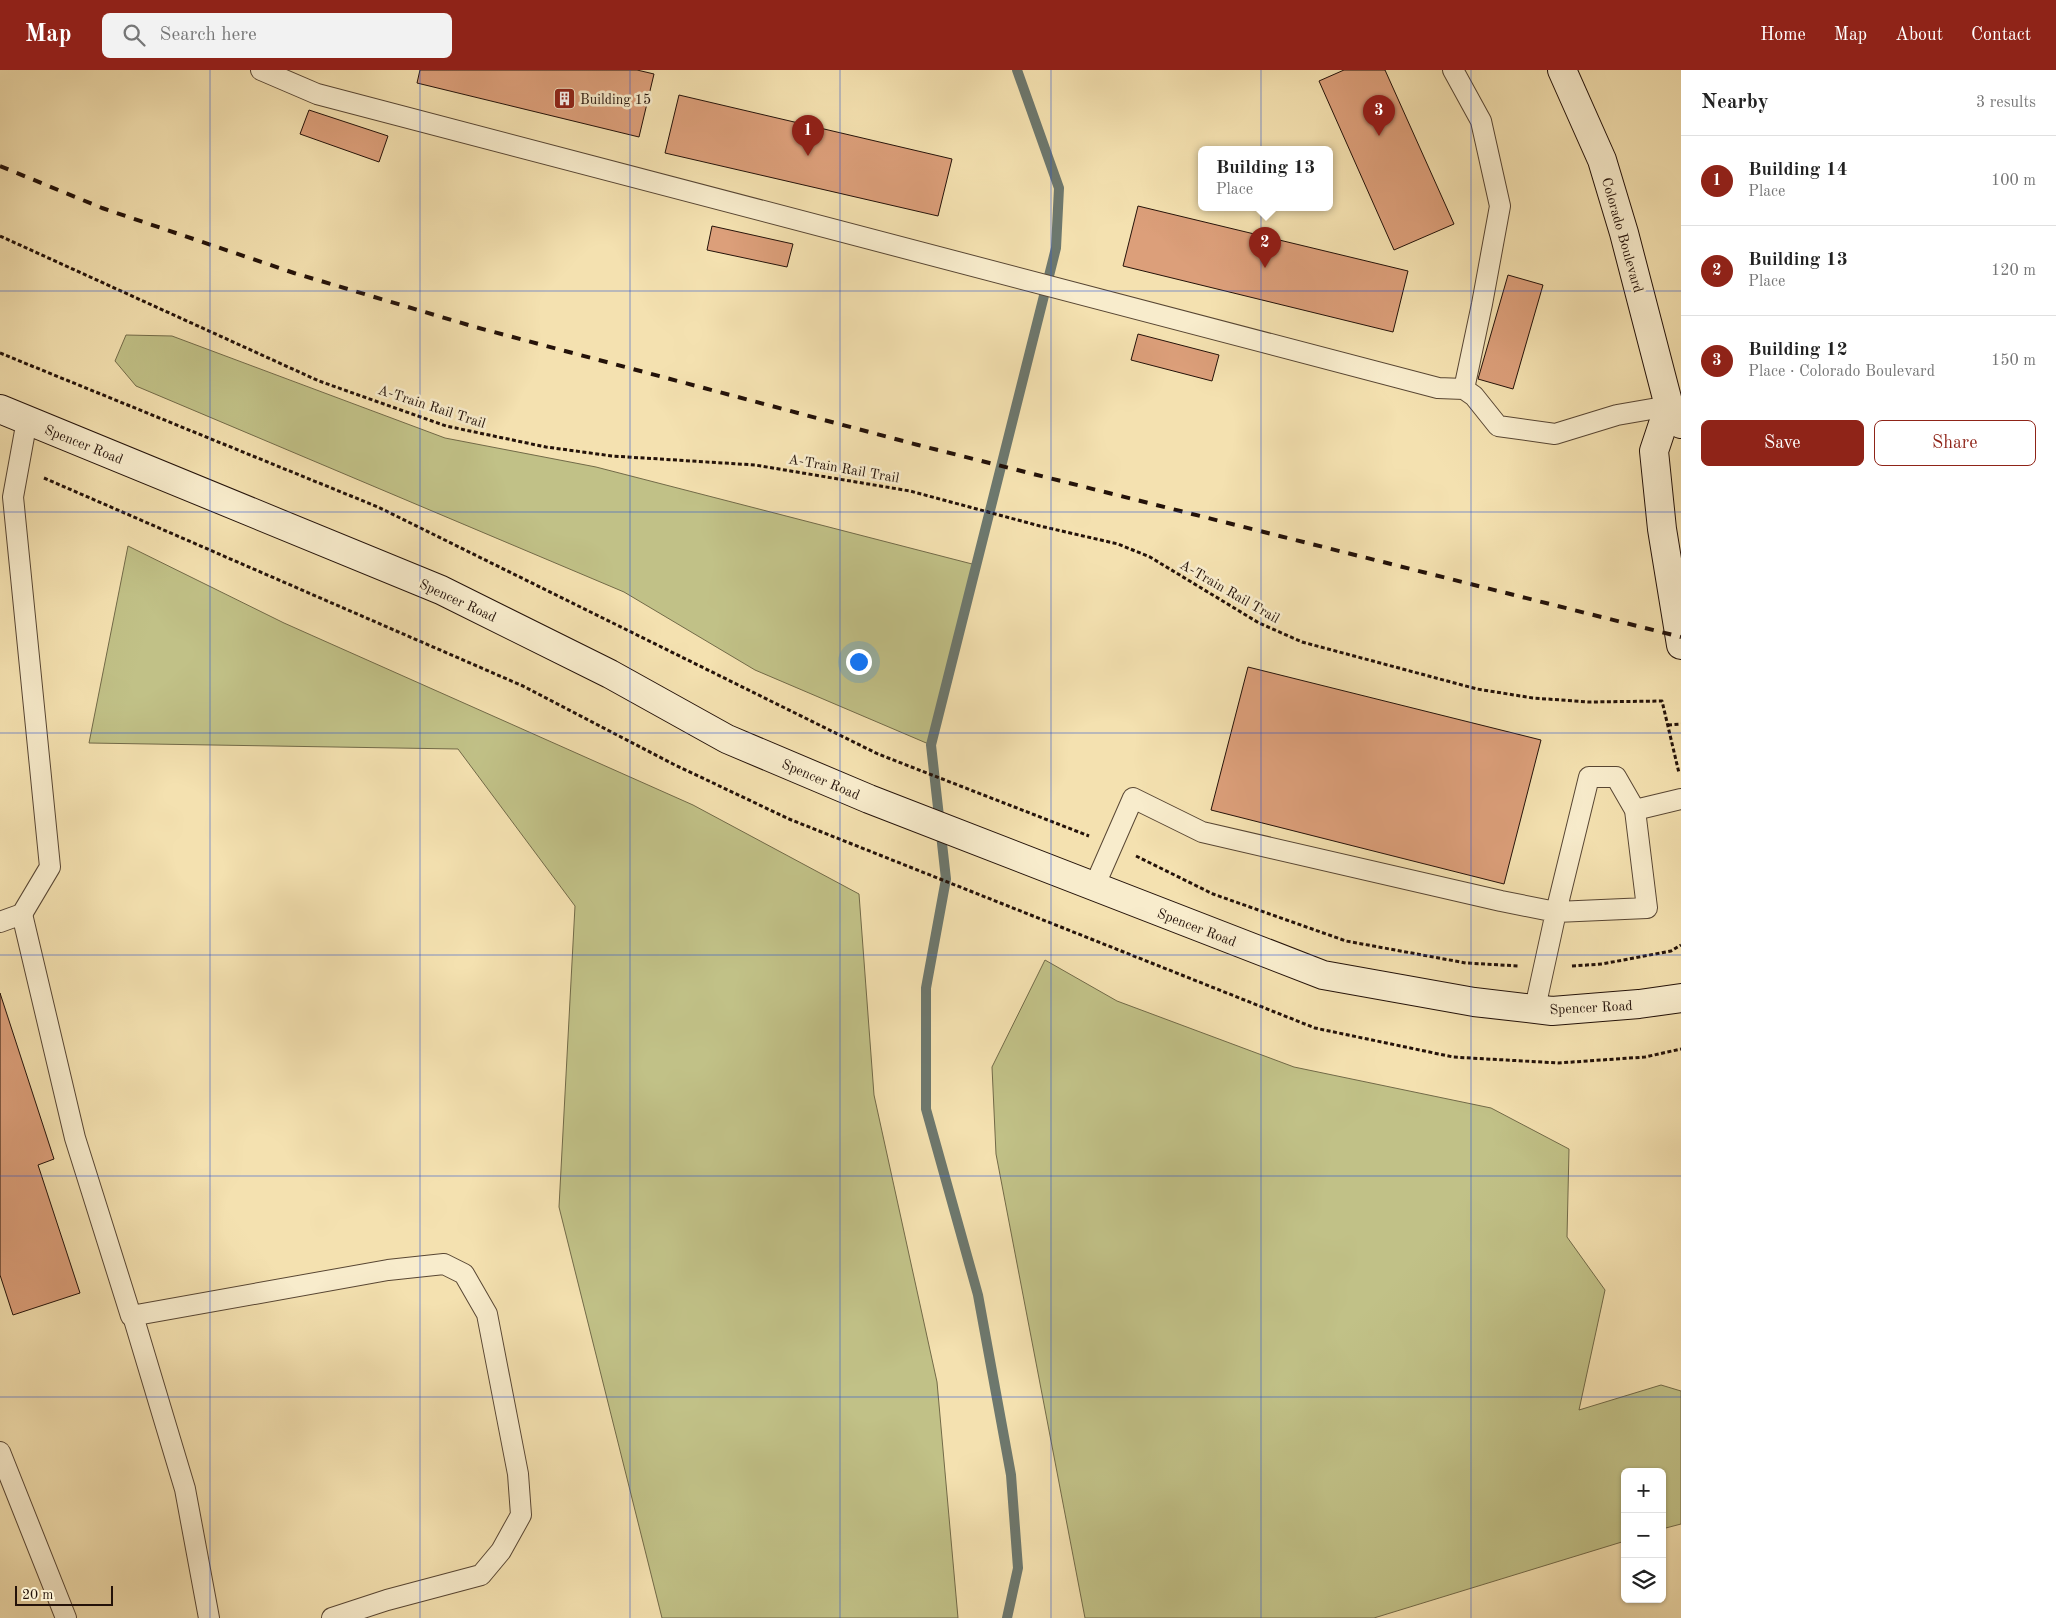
<!DOCTYPE html>
<meta charset="utf-8">
<style>
body{margin:0;font-family:"Old Standard TT",serif;background:#f2f2f2;color:#222}
.controls{position:absolute;right:15px;bottom:15px;display:grid;overflow:hidden;border-radius:8px;box-shadow:0 1px 4px #0004}
.controls button{width:45px;height:45px;display:grid;place-items:center;padding:0;border:0;border-bottom:1px solid #e0e0e0;background:#fff;color:#222;font:25px sans-serif}
.scale{position:absolute;left:15px;bottom:12px;width:98px;box-sizing:border-box;padding-left:5px;border:2px solid #241209;border-top:0;font-size:14px;line-height:18px;white-space:nowrap;color:#241209;-webkit-text-stroke:4px #f8eccc;paint-order:stroke}
.you{position:absolute;left:858px;top:591px;width:18px;height:18px;margin:-12px;border:4px solid #fff;border-radius:50%;background:#1a73e8;box-shadow:0 0 0 8px #1a73e833}
.badge{display:grid;place-items:center;width:32px;height:32px;border-radius:50%;background:#8f2418;color:#fff;font-size:16px;font-weight:700}
.pin{position:absolute;translate:-50% -41px;filter:drop-shadow(0 1px 2px #0008)}
.pin::after{content:'';position:absolute;top:26px;width:18px;height:15px;background:inherit;clip-path:polygon(0 0,100% 0,50% 100%)}
.popup{position:absolute;left:1198px;top:76px;width:135px;height:65px;box-sizing:border-box;display:grid;place-content:center;border-radius:8px;background:#fff;filter:drop-shadow(0 1px 4px #0005);font-size:16px;white-space:nowrap;color:#767676}
.popup b{font-size:19px;color:#222}
.popup::after{content:'';position:absolute;left:50%;top:100%;margin-left:-10px;border:10px solid transparent;border-top-color:#fff}
.list{margin:0;padding:0;list-style:none}
h2{display:flex;justify-content:space-between;align-items:center;height:65px;margin:0;padding:0 20px;font-size:21px}
h2 small{font-size:16px;font-weight:400;color:#767676}
.list li{display:grid;grid-template-columns:32px 1fr auto;gap:15px;align-items:center;box-sizing:border-box;height:90px;padding:0 20px;border-top:1px solid #e0e0e0}
.list b{display:block;font-size:19px;white-space:nowrap}
.list p{margin:0;font-size:16px;white-space:nowrap;color:#767676}
.list em{font-size:16px;font-style:normal;color:#767676}
.actions{display:flex;gap:10px;padding:15px 20px}
.actions a{flex:1;padding:11px 0;border:1px solid #8f2418;border-radius:8px;text-align:center;font-size:18px;color:#8f2418}
.actions .main{background:#8f2418;color:#fff}
.icon{flex:none;width:28px;height:28px;fill:none;stroke:currentColor;stroke-width:2;stroke-linecap:round;stroke-linejoin:round}
.map{position:relative;flex:none;width:1681px;height:1548px;overflow:hidden}
header{display:flex;align-items:center;gap:30px;box-sizing:border-box;height:70px;padding:0 25px;background:#8f2418;color:#fff}
header strong{font-size:24px}
nav{display:flex;gap:28px;margin-inline-start:auto;font-size:18px}
.search{width:350px;height:45px;background:#f2f2f2;display:flex;align-items:center;gap:12px;box-sizing:border-box;padding:0 18px;border-radius:8px;color:#767676;font-size:19px}
main{display:flex}
aside{flex:1;background:#fff}
.map>svg:first-child{display:block}
</style>
<header>
<strong>Map</strong>
<div class="search"><svg class="icon" aria-label="search" viewBox="0 0 24 24"><circle cx="10" cy="10" r="6"/><path d="M15 15l6 6"/></svg>Search here</div>
<nav><a>Home</a><a>Map</a><a>About</a><a>Contact</a></nav>
</header>
<main>
<div class="map">
<svg width="1681" height="1548" viewBox="0 0 1681 1548">
<rect width="100%" height="100%" fill="#f4e1b0"/>
<filter id="stains"><feTurbulence type="fractalNoise" baseFrequency=".004" numOctaves="4"/><feColorMatrix values="0 0 0 0 .2 0 0 0 0 .09 0 0 0 0 .02 0 0 0 .5 -.17"/></filter>
<radialGradient id="worn" r=".72"><stop offset=".6" stop-color="#630" stop-opacity="0"/><stop offset="1" stop-color="#630" stop-opacity=".3"/></radialGradient>
<g fill="#c1c187" stroke="#726a48">
<path d="M126 265 172 266 445 368 596 397 976 495 931 675 755 600 624 522 136 316 115 291Z"/>
<path d="M128 476 284 553 693 735 859 824 874 1025 937 1312 958 1548H662L559 1137 575 836 458 679 89 673Z"/>
<path d="M1045 890 1117 931 1294 997 1491 1038 1569 1079 1567 1167 1605 1220 1579 1340 1661 1315 1681 1321V1454L1662 1459V1402H1625V1471L1374 1548H1085L996 1084 992 997Z"/>
</g>
<g fill="none" stroke-linecap="round" stroke-linejoin="round">
<path stroke="#6d786e" stroke-width="10" d="M1007 1548 1018 1498 1011 1405 978 1225 926 1039V918L946 809 931 675 1056 178 1059 118 1017 0"/>
</g>
<g fill="#dc9f7a" stroke="#241209">
<path d="M420 0H637L654 4 639 67 417 13Z"/>
<path d="M1344 0H1385L1454 154 1394 180 1319 11Z"/>
<path d="M679 25 952 89 938 146 665 83Z"/>
<path d="M309 40 388 66 379 92 300 64Z"/>
<path d="M1138 136 1408 201 1393 262 1123 196Z"/>
<path d="M712 156 793 174 787 197 707 180Z"/>
<path d="M1508 205 1543 215 1513 319 1478 309Z"/>
<path d="M1138 264 1219 285 1212 311 1131 290Z"/>
<path d="M1248 597 1541 670 1504 814 1211 740Z"/>
<path d="M0 923 54 1089 38 1095 80 1223 13 1245 0 1205Z"/>
</g>
<g fill="none" stroke-linecap="round" stroke-linejoin="round">
<defs>
<g id="lane">
<path d="M261 0 317 24 1438 318 1464 319 1474 326 1498 356 1555 364 1617 345 1669 336"/>
<path d="M1453 0 1481 51 1500 136 1482 234 1464 319"/>
<path d="M1635 740 1681 729"/>
<path d="M1094 817 1133 728 1202 762 1501 831 1556 842 1647 838 1635 740 1616 707H1589L1556 842 1535 938"/>
<path d="M22 844 75 1068 131 1246 388 1200 444 1194 464 1204 487 1244 518 1404 521 1445 501 1481 481 1505 387 1530 332 1548"/>
<path d="M0 852 22 844 50 797 13 427 27 350"/>
<path d="M133 1246 185 1419 209 1548"/>
<path d="M0 1382 66 1548"/>
</g>
<g id="secondary">
<path d="M1562 0 1602 90 1624 163 1669 336 1681 354"/>
<path d="M1669 336 1654 381 1662 459 1681 575"/>
<path d="M0 339 441 520 610 604 727 669 869 729 1323 905 1474 932 1552 941 1639 934 1681 928"/>
</g>
</defs>
<use href="#lane" stroke="#584633" stroke-width="22"/>
<use href="#secondary" stroke="#241209" stroke-width="30"/>
<g stroke="#241209" stroke-width="3" stroke-dasharray="4 2.5" stroke-linecap="butt">
<path d="M0 166 319 311 446 356 546 377 612 386 755 395 910 421 1040 456 1118 474 1150 487 1259 553 1302 572 1477 619 1533 628 1589 632 1662 631 1679 703"/>
<path d="M0 283 378 437 878 684 1089 766"/>
<path d="M44 408 523 616 673 694 789 749 1315 958 1453 987 1558 993 1645 987 1681 979"/>
<path d="M1668 655 1681 654"/>
<path d="M1136 786 1213 824 1346 871 1466 893 1518 896"/>
<path d="M1572 896 1602 894 1671 881 1681 875"/>
</g>
<use href="#lane" stroke="#f8eccc" stroke-width="20"/>
<use href="#secondary" stroke="#f8eccc" stroke-width="28"/>
<path stroke="#241209" stroke-width="4" stroke-dasharray="9 9" stroke-linecap="butt" d="M0 96 102 138 294 203 475 257 918 375 1681 567"/>
</g>
<path fill="none" stroke="#1d4ed8" stroke-width="1" stroke-opacity="0.55" d="M210 0V1548M420 0V1548M630 0V1548M840 0V1548M1051 0V1548M1261 0V1548M1471 0V1548M0 221H1681M0 442H1681M0 663H1681M0 885H1681M0 1106H1681M0 1327H1681"/>
<defs>
<symbol id="building-square" viewBox="-11 -11 22 22"><rect x="-9" y="-9" width="18" height="18" rx="4" fill="#8f2418" stroke="#f8eccc"/><path d="M-4-6H4V6H1V3H-1V6H-4ZM-2.5-4.3h1.7v1.8h-1.7ZM.8-4.3h1.7v1.8H.8ZM-2.5-1h1.7V.8h-1.7ZM.8-1h1.7V.8H.8Z" fill="#fff"/></symbol>
</defs>
<g fill-rule="evenodd">
<use href="#building-square" x="552" y="16" width="25" height="25"/>
</g>
<g text-anchor="middle" stroke-width="5" stroke-linejoin="round" paint-order="stroke">
<g font-size="14" fill="#241209" stroke="#f8eccc" text-anchor="start">
<text x="580" y="34">Building 15</text>
</g>
<g font-size="14" fill="#241209" stroke="#f8eccc">
<text transform="translate(1623 165) rotate(74)" y="5">Colorado Boulevard</text>
<text transform="translate(432 336) rotate(18)" y="5">A-Train Rail Trail</text>
<text transform="translate(84 374) rotate(22)" y="5">Spencer Road</text>
<text transform="translate(844 398) rotate(10)" y="5">A-Train Rail Trail</text>
<text transform="translate(1230 521) rotate(30)" y="5">A-Train Rail Trail</text>
<text transform="translate(458 530) rotate(25)" y="5">Spencer Road</text>
<text transform="translate(821 709) rotate(23)" y="5">Spencer Road</text>
<text transform="translate(1197 857) rotate(21)" y="5">Spencer Road</text>
<text transform="translate(1591 937) rotate(-3)" y="5">Spencer Road</text>
</g>
</g>
<rect width="100%" height="100%" filter="url(#stains)"/>
<rect width="100%" height="100%" fill="url(#worn)"/>
</svg>
<div class="controls">
<button>+</button>
<button>−</button>
<button><svg class="icon" aria-label="layers" viewBox="0 0 24 24"><path d="M12 4l9 5-9 5-9-5zM3 14l9 5 9-5"/></svg></button>
</div>
<div class="scale">20 m</div>
<div class="you"></div>
<div class="pin badge" style="left:808px;top:86px">1</div>
<div class="pin badge" style="left:1265px;top:198px">2</div>
<div class="popup"><b>Building 13</b>Place</div>
<div class="pin badge" style="left:1379px;top:66px">3</div>
</div>
<aside>
<h2>Nearby<small>3 results</small></h2>
<ul class="list">
<li><span class="badge">1</span><div><b>Building 14</b><p>Place</p></div><em>100 m</em></li>
<li><span class="badge">2</span><div><b>Building 13</b><p>Place</p></div><em>120 m</em></li>
<li><span class="badge">3</span><div><b>Building 12</b><p>Place · Colorado Boulevard</p></div><em>150 m</em></li>
</ul>
<div class="actions"><a class="main">Save</a><a>Share</a></div>
</aside>
</main>
